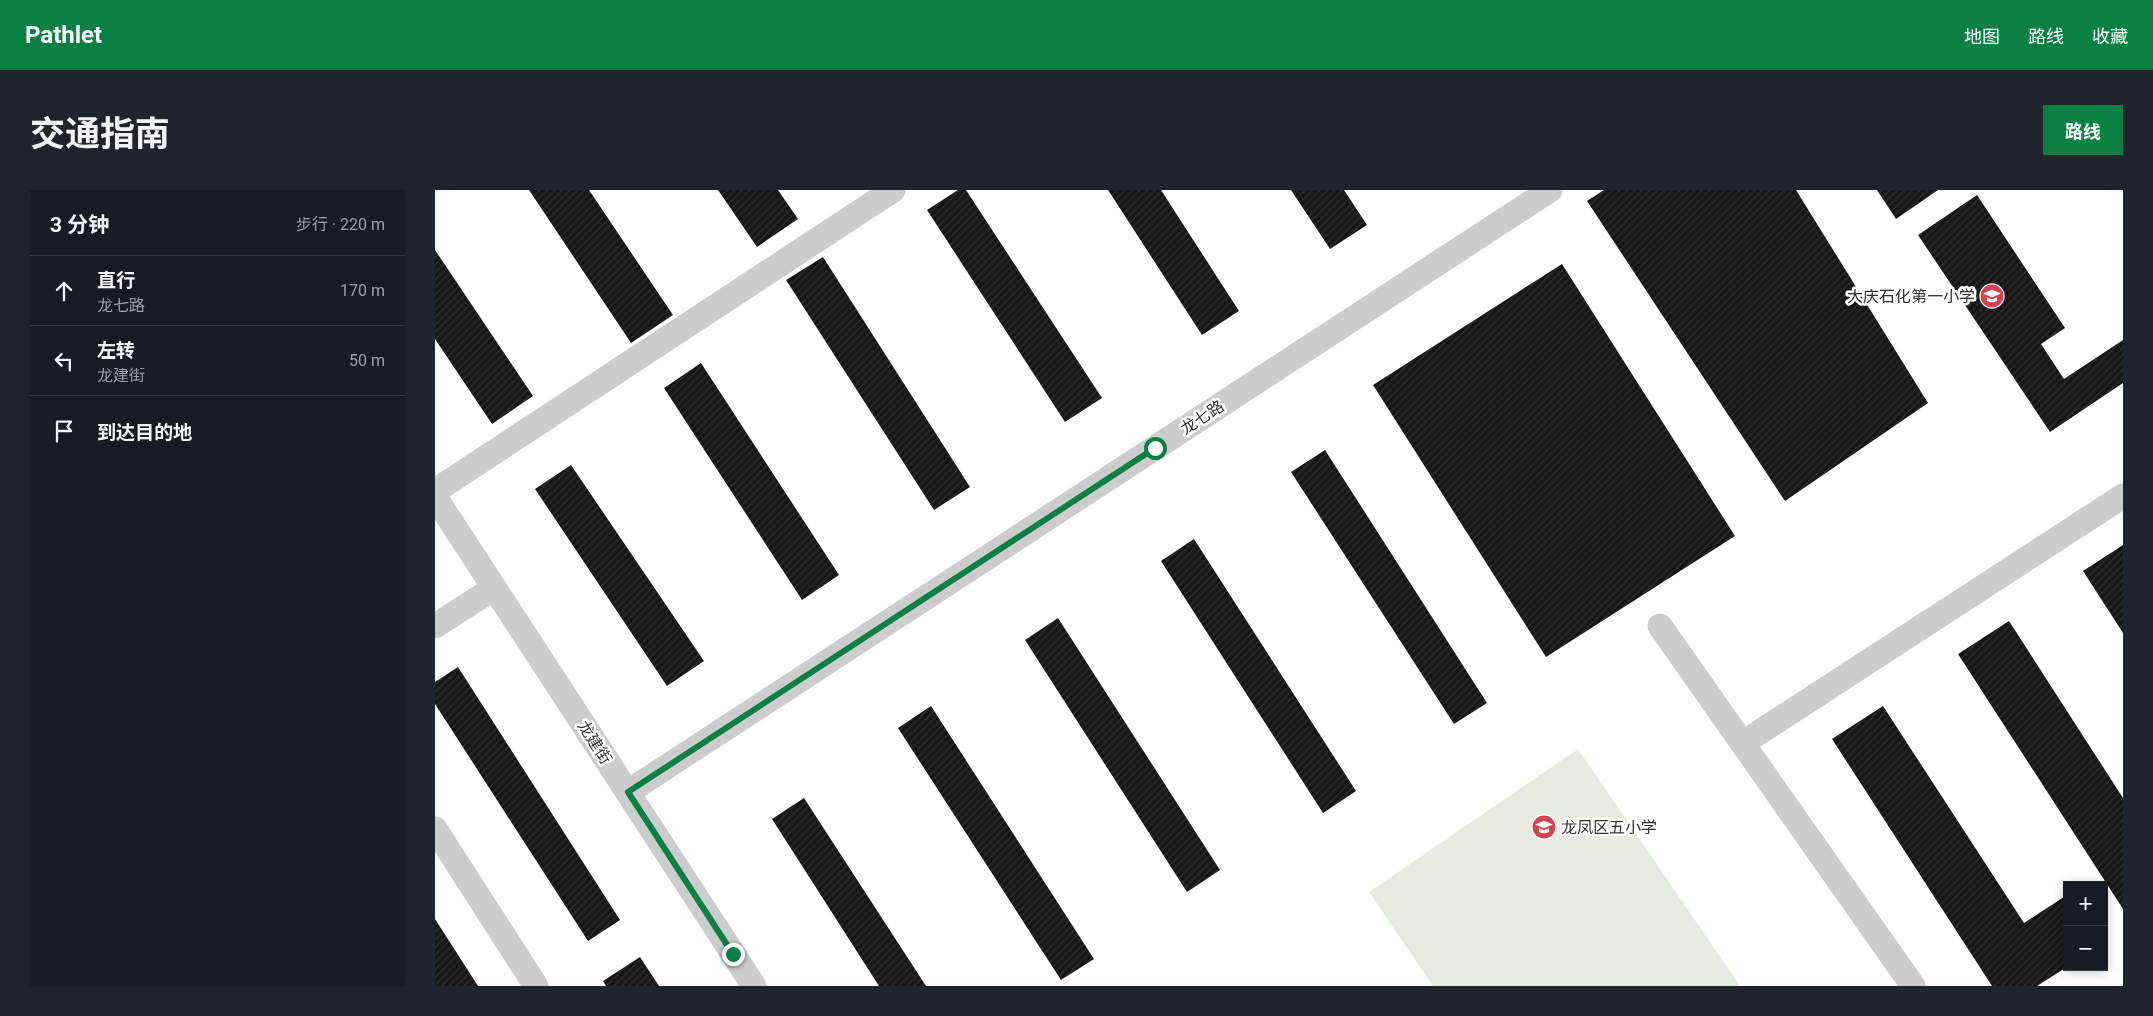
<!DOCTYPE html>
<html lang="zh">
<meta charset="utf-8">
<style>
body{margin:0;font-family:Roboto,"Noto Sans SC",sans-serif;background:#20242c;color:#f1f3f6}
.controls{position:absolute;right:15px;bottom:15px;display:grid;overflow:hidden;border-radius:0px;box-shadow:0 2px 12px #0003}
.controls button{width:45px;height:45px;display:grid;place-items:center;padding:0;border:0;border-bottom:1px solid #363941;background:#171b24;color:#f1f3f6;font:25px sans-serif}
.stop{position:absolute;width:15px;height:15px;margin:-11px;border:4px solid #0b8043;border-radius:50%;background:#fff}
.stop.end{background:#0b8043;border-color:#fff;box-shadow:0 1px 5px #0008}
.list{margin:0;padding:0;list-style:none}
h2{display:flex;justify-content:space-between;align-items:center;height:65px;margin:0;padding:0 20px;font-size:21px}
h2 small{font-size:16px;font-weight:400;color:#9ea1a6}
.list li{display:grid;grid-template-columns:32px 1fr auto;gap:15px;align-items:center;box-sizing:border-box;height:70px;padding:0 20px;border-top:1px solid #363941}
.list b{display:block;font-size:19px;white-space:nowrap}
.list p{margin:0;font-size:16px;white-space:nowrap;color:#9ea1a6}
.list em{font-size:16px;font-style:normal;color:#9ea1a6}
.icon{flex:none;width:28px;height:28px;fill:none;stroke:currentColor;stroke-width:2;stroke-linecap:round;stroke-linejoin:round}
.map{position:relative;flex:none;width:1688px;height:796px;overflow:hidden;border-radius:0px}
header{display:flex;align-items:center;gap:30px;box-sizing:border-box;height:70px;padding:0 25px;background:#0b8043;color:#fff}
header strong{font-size:24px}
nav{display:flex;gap:28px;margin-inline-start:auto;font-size:18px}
.intro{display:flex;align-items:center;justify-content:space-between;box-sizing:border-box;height:120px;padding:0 30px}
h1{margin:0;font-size:35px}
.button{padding:12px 22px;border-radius:0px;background:#0b8043;color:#fff;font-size:18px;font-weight:700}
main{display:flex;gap:30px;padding:0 30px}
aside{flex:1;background:#171b24;border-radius:0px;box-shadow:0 2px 12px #0003}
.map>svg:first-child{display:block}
</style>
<header>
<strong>Pathlet</strong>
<nav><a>地图</a><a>路线</a><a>收藏</a></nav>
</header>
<div class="intro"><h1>交通指南</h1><a class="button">路线</a></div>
<main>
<aside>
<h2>3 分钟<small>步行 · 220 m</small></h2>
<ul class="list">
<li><svg class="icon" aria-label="ahead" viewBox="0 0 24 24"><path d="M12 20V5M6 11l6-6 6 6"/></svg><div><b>直行</b><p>龙七路</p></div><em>170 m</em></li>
<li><svg class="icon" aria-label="left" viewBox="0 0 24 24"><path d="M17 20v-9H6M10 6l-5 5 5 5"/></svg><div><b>左转</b><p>龙建街</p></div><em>50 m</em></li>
<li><svg class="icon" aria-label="arrive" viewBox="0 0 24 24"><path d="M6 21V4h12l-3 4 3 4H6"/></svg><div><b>到达目的地</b></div></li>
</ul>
</aside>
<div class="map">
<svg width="1688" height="796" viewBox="0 0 1688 796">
<defs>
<pattern id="building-hatch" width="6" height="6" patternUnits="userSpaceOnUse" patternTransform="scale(1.25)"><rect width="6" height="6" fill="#161616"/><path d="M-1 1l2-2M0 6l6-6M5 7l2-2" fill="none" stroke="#303030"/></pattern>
</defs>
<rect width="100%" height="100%" fill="#fff"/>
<path fill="#e5ebdf" d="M1143 559 1305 796H998L934 702Z"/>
<g fill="url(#building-hatch)">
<path d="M94 0H154L238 125 196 153Z"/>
<path d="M283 0H343L363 29 322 57Z"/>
<path d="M523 0H531L667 208 630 232 492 20Z"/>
<path d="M673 0H726L804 121 767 145Z"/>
<path d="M856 0H909L932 35 895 59Z"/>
<path d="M1169 0H1361L1493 213 1350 311 1152 11Z"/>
<path d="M1442 0H1503L1461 29Z"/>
<path d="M1542 5 1630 138 1606 154 1629 189 1688 150V193L1615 242 1483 45Z"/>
<path d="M0 60 98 206 57 234 0 149Z"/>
<path d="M388 67 535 297 499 320 351 90Z"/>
<path d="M1127 74 1300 346 1111 467 938 195Z"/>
<path d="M266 173 404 385 367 410 229 198Z"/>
<path d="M890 260 1052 513 1019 534 856 282Z"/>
<path d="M136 275 269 471 232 496 100 299Z"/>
<path d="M759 349 921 601 888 623 726 371Z"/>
<path d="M1688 355V443L1648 381Z"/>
<path d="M623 428 785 680 752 702 590 450Z"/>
<path d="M1574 431 1688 608V719L1523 464Z"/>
<path d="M23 477 185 730 153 751 0 514V492Z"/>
<path d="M496 516 659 769 626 790 463 538Z"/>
<path d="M1448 516 1589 733 1632 705V777L1602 796H1557L1397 549Z"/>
<path d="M369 608 491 796H444L337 629Z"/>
<path d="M0 729 43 796H0Z"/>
<path d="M205 767 224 796H171L168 791Z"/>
</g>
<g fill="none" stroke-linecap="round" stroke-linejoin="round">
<g stroke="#ccc" stroke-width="25">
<path d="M0 301 458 0"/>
<path d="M0 307 319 796"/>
<path d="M0 436 59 398"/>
<path d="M1225 436 1478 796"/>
<path d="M1308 553 1688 306"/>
<path d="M193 602 1115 0"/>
<path d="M0 639 101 796"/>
</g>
</g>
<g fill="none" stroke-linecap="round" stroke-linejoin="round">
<path stroke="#0b8043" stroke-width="6" d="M298 764 193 602 720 258"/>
</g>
<defs>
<symbol id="school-disc" viewBox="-11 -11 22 22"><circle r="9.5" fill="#d7414d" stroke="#fff"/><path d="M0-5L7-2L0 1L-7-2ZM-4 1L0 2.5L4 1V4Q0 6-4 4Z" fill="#fff"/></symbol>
</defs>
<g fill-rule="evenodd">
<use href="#school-disc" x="1543" y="92" width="28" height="28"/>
<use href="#school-disc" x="1095" y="623" width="28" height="28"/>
</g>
<g text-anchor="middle" stroke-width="5" stroke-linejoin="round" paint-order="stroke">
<g font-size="16" fill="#2f2f2f" stroke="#fff" text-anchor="end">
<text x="1540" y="112">大庆石化第一小学</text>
<text x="1126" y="643" text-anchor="start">龙凤区五小学</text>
</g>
<g font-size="16" fill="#2f2f2f" stroke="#fff">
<text transform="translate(767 227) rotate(-33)" y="6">龙七路</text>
<text transform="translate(160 552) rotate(57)" y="6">龙建街</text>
</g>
</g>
</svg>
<div class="controls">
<button>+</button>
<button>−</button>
</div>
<div class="stop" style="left:720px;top:258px"></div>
<div class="stop end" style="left:298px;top:764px"></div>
</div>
</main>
